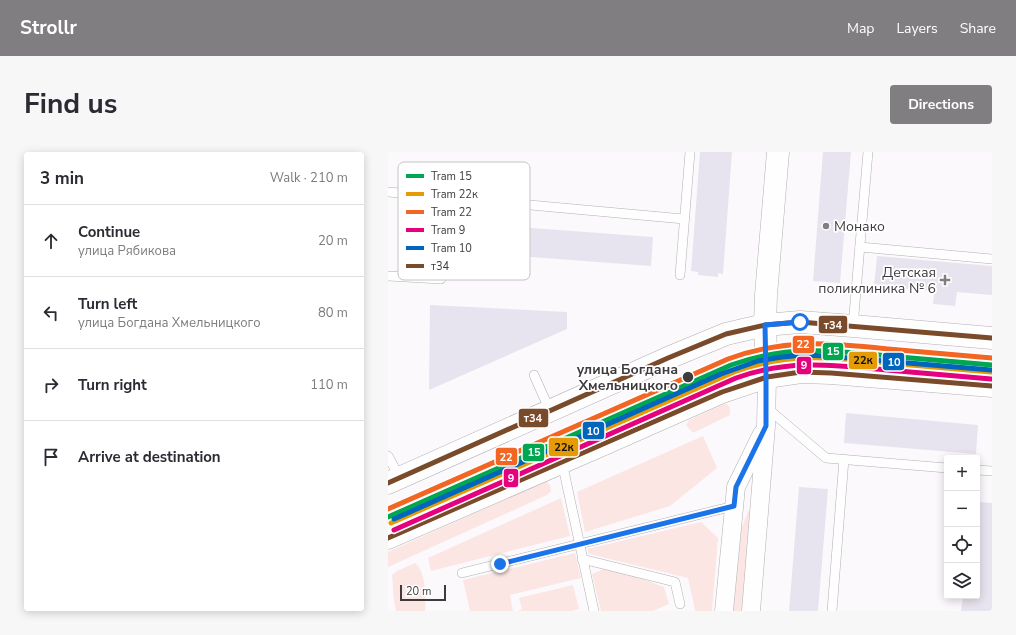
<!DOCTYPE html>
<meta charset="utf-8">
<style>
body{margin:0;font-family:"Nunito Sans",sans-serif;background:#f7f7f7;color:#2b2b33}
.controls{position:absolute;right:12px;bottom:12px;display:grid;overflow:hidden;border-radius:4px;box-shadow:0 2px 10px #0003}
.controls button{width:36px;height:36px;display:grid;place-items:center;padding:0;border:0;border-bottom:1px solid #e1e1e2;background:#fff;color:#2b2b33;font:20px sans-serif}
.scale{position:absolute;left:12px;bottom:10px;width:46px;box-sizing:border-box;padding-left:4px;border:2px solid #3d3b3d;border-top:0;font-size:11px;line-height:14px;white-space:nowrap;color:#3d3b3d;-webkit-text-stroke:3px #fff;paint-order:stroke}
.stop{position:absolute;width:12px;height:12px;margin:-9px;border:3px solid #1a73e8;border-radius:50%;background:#fff}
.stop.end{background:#1a73e8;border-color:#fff;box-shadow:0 1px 4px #0008}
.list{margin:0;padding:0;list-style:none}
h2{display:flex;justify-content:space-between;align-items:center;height:52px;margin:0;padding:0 16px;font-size:17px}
h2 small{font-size:13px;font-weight:400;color:#7c7c81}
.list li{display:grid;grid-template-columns:26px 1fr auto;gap:12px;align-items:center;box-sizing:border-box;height:72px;padding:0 16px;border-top:1px solid #e1e1e2}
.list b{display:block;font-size:15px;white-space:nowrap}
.list p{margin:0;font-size:13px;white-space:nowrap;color:#7c7c81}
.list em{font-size:13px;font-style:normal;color:#7c7c81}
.icon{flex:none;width:22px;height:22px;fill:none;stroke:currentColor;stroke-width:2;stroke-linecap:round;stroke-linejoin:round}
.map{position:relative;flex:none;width:604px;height:459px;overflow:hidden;border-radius:4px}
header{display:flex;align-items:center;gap:24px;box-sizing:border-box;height:56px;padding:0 20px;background:#807e80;color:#fff}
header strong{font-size:19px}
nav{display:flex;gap:22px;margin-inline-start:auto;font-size:14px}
.intro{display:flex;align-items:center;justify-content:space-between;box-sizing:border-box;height:96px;padding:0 24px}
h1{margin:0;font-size:28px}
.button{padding:10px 18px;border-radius:4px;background:#807e80;color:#fff;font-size:14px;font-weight:700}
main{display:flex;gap:24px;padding:0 24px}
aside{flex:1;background:#fff;border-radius:4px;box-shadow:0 2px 10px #0003}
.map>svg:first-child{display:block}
</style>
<header>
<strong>Strollr</strong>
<nav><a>Map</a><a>Layers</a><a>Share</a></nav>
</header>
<div class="intro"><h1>Find us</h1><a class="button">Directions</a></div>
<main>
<aside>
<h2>3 min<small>Walk · 210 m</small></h2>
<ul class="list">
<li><svg class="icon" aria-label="ahead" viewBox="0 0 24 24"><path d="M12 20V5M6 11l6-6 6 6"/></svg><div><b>Continue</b><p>улица Рябикова</p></div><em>20 m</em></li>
<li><svg class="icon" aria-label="left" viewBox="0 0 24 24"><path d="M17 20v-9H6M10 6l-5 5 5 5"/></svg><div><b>Turn left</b><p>улица Богдана Хмельницкого</p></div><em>80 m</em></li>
<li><svg class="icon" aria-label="right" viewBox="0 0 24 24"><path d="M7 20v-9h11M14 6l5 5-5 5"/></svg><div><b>Turn right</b></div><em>110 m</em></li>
<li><svg class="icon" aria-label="arrive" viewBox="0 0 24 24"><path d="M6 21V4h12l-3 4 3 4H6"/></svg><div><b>Arrive at destination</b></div></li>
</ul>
</aside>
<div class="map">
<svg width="604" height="459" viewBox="0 0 604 459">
<rect width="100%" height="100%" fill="#fcf9fc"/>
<g fill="#fbe6e4">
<path d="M335 252H339L342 256V263L307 280H304L298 273 301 268Z"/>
<path d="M315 284 329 316 282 354 197 380 189 340Z"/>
<path d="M155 330H159L162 333 163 339 159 343 0 415V400Z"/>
<path d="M173 346 182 384 43 419 40 406Z"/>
<path d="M360 359H365L357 459H343L349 388Z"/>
<path d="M313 370 330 386 324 459H306L307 458 300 426 201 402 199 397Z"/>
<path d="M187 401 193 426 122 443 125 459H82L75 428Z"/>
<path d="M27 411C38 419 38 447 37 459H8L6 449 4 423 9 419Z"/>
<path d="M218 416 239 421 276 435 281 452 265 459H213L204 422Z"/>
<path d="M185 433 191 457 184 459H130L134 457 131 446Z"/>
</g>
<g fill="#e8e4ef">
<path d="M312 0H344L335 122 330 121V125L310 123V120L303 119Z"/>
<path d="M435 0H463L452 131 425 129Z"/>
<path d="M38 68 265 85 263 114 36 97Z"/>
<path d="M489 104 604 114V143L569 140 567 154 545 152 546 139 486 134Z"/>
<path d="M42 153 179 160V177L41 238Z"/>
<path d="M458 261 590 273 588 302 456 291Z"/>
<path d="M411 335 440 337 430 459H401Z"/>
<path d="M589 350 604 351V459H573L575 444H589Z"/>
</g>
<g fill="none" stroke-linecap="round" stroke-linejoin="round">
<defs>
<g id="service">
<path d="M0 40 296 67"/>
<path d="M472 95 604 107"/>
<path d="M292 123 302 0"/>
<path d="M0 124 53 127"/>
<path d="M465 174 480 0"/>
<path d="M146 223 162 259"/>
<path d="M379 256 438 306 559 316"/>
<path d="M0 304 12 326"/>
<path d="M174 310 206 459"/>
<path d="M589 318 604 319"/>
<path d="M194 407 287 430 292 452"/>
<path d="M74 421 346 354"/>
<path d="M444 459 456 307"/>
</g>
<g id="minor">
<path d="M336 459 348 335 374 282"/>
<path d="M363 459 378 274 379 225"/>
</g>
<path id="tertiary" d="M377 173 378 143 390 0"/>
<g id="primary">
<path d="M377 173 379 225"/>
<path d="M0 331 280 206 338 182 355 178 377 173 412 170 465 174 604 186"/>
<path d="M0 386 214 293 334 240 379 225 413 220 443 221 604 234"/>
</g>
</defs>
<use href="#service" stroke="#b2b0b2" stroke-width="10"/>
<use href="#minor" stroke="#b2b0b2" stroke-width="19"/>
<use href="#tertiary" stroke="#b2b0b2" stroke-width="23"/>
<use href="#primary" stroke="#b2b0b2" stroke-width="23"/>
<use href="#service" stroke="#fffeff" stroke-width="9"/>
<use href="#minor" stroke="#fffeff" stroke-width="18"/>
<use href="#tertiary" stroke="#fffeff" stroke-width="22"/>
<use href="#primary" stroke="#fffeff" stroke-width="22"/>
<defs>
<g id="bus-1">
<path d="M0 331 280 206 338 182 377 173 412 170 604 186"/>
<path d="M0 386 334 240 379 225 413 220 443 221 604 234"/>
</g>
</defs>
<use href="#bus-1" stroke="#fff" stroke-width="8"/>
<use href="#bus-1" stroke="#7a4b2a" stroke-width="5"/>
<defs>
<path id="tram-1" d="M0 365 343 213C399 193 443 198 500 204 535 207 569 210 604 213"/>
<path id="tram-2" d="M3 371 346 220C400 200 444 205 500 211 534 214 569 217 603 220"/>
<path id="tram-3" d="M0 357 340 207C397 186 442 191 500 197 535 200 569 203 604 206"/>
<path id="tram-4" d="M6 378 348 226C401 207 445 213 499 218 534 221 568 224 603 227"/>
<path id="tram-5" d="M6 367 333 222 370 209 394 205 416 203 438 204 603 218"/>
</defs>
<use href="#tram-1" stroke="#fff" stroke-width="8"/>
<use href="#tram-2" stroke="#fff" stroke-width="8"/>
<use href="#tram-3" stroke="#fff" stroke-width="8"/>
<use href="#tram-4" stroke="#fff" stroke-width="8"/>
<use href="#tram-5" stroke="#fff" stroke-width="8"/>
<use href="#tram-1" stroke="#00a651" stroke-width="5"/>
<use href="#tram-2" stroke="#e49b06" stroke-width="5"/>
<use href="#tram-3" stroke="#f26522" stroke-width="5"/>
<use href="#tram-4" stroke="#e5007d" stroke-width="5"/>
<use href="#tram-5" stroke="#0065bd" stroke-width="5"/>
</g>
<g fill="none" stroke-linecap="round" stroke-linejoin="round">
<path stroke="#1a73e8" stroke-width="5" d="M112 412 346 354 348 335 378 274V225L377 173 412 170"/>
</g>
<g fill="#807e80" stroke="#fff" stroke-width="1.5">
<circle cx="438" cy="74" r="4"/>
<path d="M555 122h4v4h4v4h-4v4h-4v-4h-4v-4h4z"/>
</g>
<circle fill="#3d3b3d" stroke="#fff" stroke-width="1.5" cx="300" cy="225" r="6"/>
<g text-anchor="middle" stroke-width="3.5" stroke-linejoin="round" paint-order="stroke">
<g font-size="14" fill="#3d3b3d" stroke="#fff" text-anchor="start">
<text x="446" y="79">Монако</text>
<text x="548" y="125" text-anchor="end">Детская<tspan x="548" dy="16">поликлиника № 6</tspan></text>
</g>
<g font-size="14" font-weight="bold" fill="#3d3b3d" stroke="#fff" text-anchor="end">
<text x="290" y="222">улица Богдана<tspan x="290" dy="16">Хмельницкого</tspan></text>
</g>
</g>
<rect x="10" y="10" width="132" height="118" rx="6" fill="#fff" stroke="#c5c4c5" stroke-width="1"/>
<rect x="18" y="22" width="18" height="4" fill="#00a651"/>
<rect x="18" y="40" width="18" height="4" fill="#e49b06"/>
<rect x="18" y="58" width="18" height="4" fill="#f26522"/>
<rect x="18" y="76" width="18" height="4" fill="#e5007d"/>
<rect x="18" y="94" width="18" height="4" fill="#0065bd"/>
<rect x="18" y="112" width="18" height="4" fill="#7a4b2a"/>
<g font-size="11" fill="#3d3b3d">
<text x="43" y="28">Tram 15</text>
<text x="43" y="46">Tram 22к</text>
<text x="43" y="64">Tram 22</text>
<text x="43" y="82">Tram 9</text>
<text x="43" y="100">Tram 10</text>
<text x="43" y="118">т34</text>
</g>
<g stroke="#fff" stroke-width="1.5">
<rect x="430" y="163" width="30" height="19" rx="4" fill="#7a4b2a"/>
<rect x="404" y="183" width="23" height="19" rx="4" fill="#f26522"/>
<rect x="434" y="190" width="22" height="19" rx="4" fill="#00a651"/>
<rect x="460" y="199" width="30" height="19" rx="4" fill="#e49b06"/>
<rect x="494" y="200" width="23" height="19" rx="4" fill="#0065bd"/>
<rect x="408" y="204" width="16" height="19" rx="4" fill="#e5007d"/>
<rect x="130" y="256" width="31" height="20" rx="4" fill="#7a4b2a"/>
<rect x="194" y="269" width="23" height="19" rx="4" fill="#0065bd"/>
<rect x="160" y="285" width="31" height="20" rx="4" fill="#e49b06"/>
<rect x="134" y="291" width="23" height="19" rx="4" fill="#00a651"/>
<rect x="107" y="295" width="23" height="19" rx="4" fill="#f26522"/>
<rect x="115" y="316" width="16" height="20" rx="4" fill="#e5007d"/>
</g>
<g font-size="11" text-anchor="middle" font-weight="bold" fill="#fff">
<text x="445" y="177">т34</text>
<text x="415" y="196">22</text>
<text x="445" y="203">15</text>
<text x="506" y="214">10</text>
<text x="416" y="217">9</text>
<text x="145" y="270">т34</text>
<text x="205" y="283">10</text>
<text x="146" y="304">15</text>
<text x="118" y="309">22</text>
<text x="123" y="330">9</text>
</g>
<g font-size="11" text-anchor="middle" font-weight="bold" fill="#111">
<text x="475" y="212">22к</text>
<text x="176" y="299">22к</text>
</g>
</svg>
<div class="controls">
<button>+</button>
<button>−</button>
<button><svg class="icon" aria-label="locate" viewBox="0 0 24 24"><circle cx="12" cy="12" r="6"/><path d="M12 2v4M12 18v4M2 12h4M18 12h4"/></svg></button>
<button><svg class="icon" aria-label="layers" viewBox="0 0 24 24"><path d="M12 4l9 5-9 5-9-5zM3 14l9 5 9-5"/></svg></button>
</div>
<div class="scale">20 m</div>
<div class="stop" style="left:412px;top:170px"></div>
<div class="stop end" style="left:112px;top:412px"></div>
</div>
</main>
